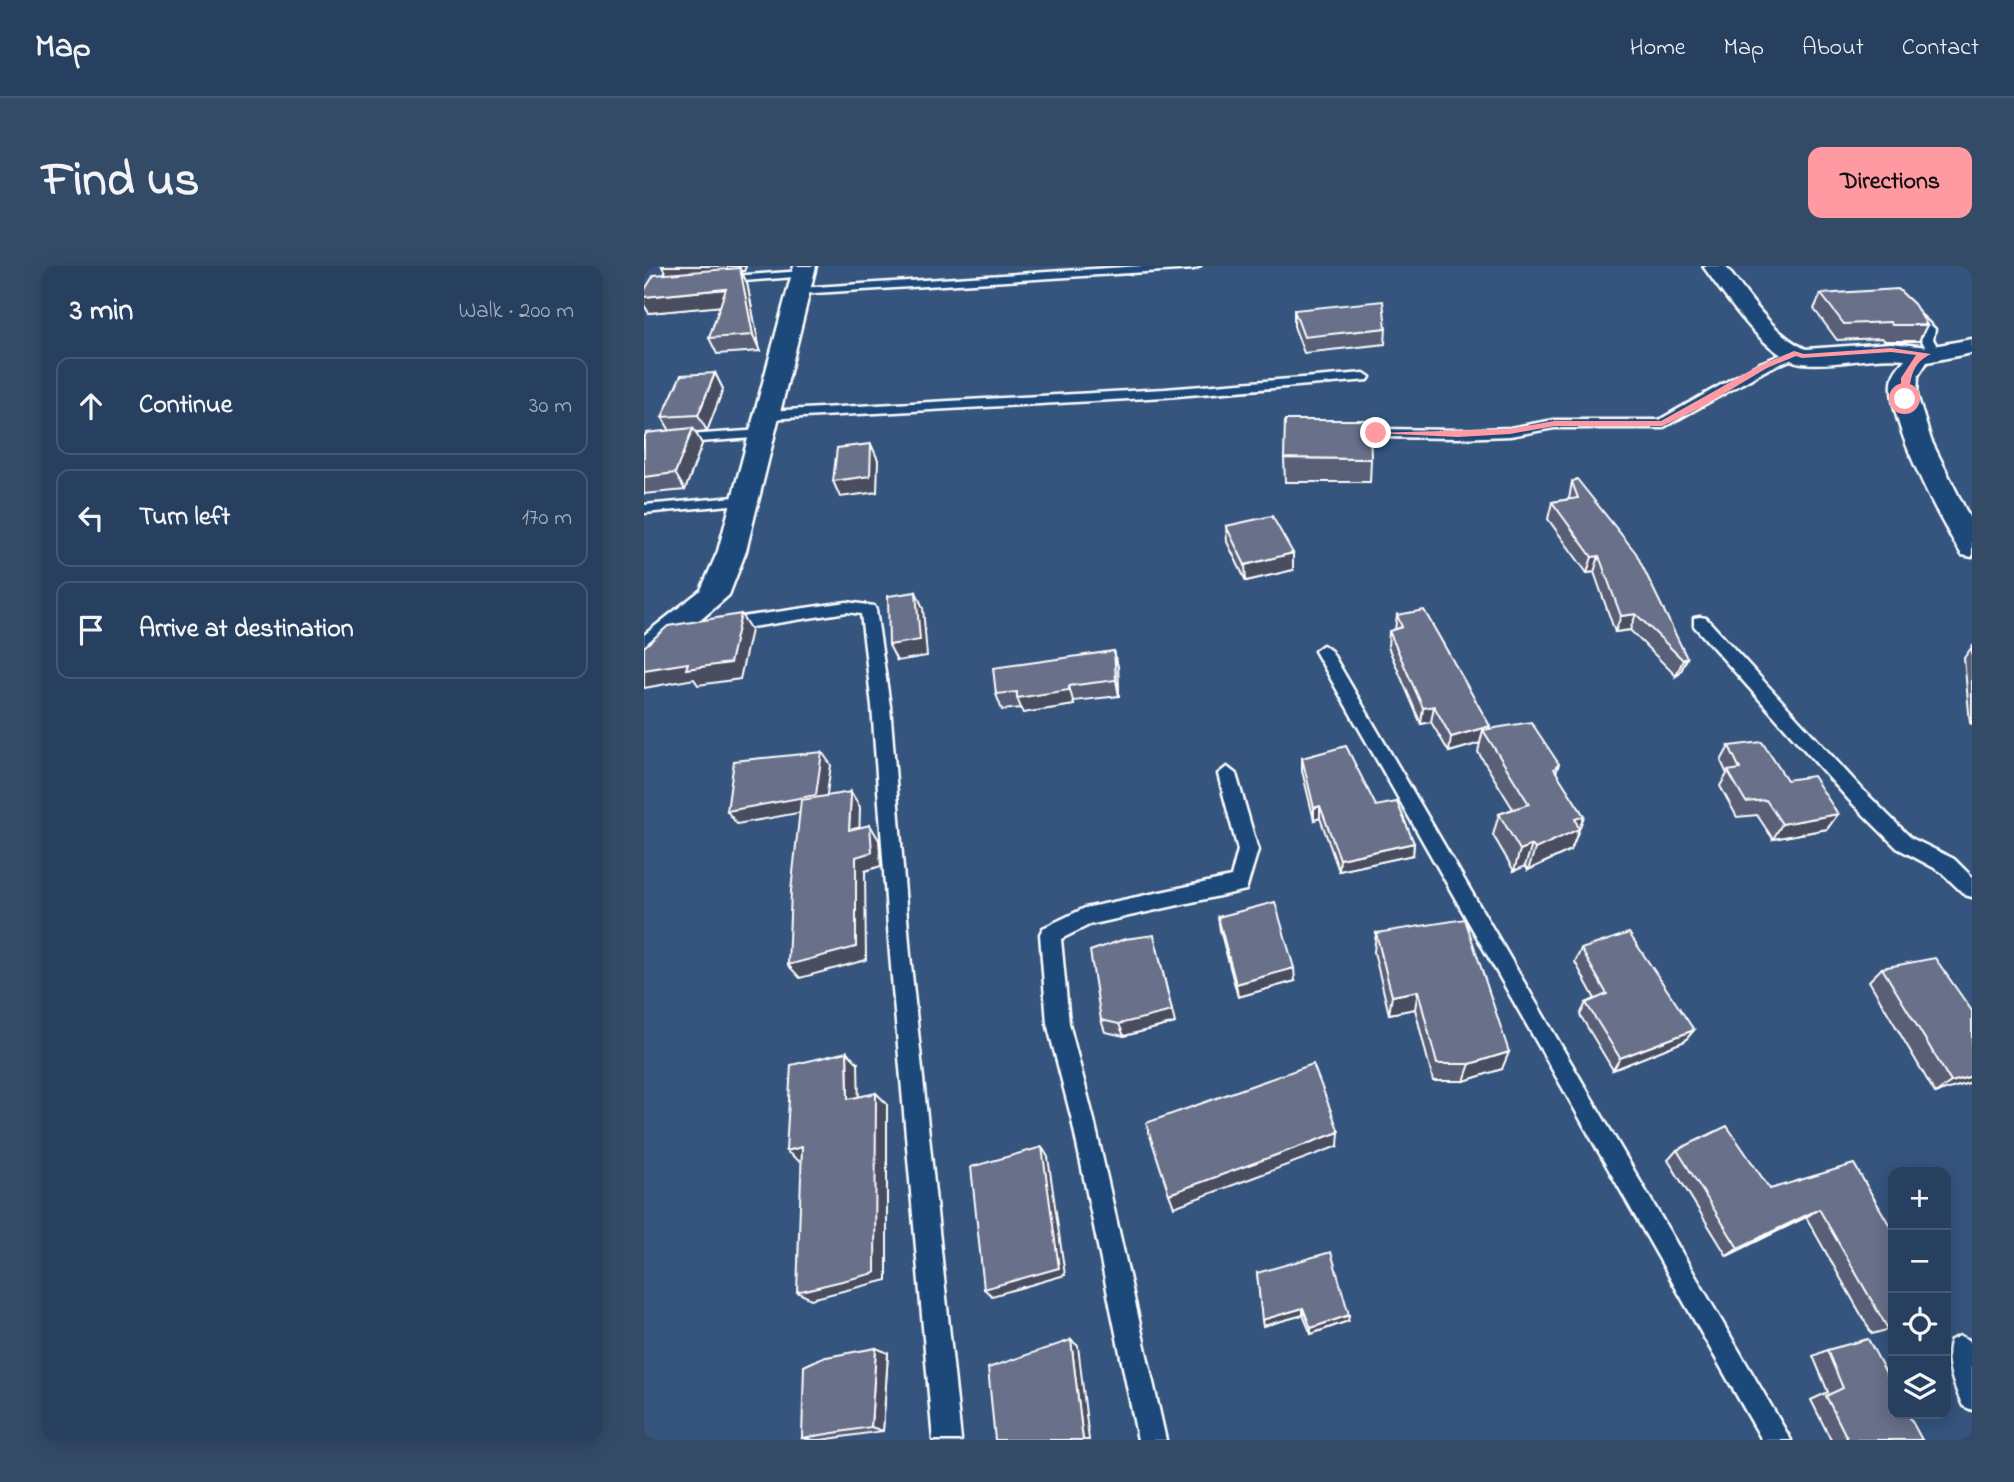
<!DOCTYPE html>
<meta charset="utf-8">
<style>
body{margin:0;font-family:"Indie Flower",sans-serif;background:#344b68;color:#f1f3f6}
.controls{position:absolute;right:21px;bottom:21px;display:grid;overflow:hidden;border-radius:14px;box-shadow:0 4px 18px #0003}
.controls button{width:63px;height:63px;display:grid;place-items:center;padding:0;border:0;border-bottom:2px solid #445974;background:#28405f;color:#f1f3f6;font:35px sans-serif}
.stop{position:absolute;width:21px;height:21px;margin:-16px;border:5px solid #ff9aa2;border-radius:50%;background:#fff}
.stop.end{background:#ff9aa2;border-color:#fff;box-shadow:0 2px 7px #0008}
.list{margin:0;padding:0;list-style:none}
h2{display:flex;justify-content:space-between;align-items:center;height:91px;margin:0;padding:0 28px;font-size:30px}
h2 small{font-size:23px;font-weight:400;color:#a5afbd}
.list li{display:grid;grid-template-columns:46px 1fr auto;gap:21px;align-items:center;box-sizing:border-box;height:98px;margin:0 14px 14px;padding:0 14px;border:2px solid #445974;border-radius:14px}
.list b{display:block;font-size:26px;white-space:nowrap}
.list em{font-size:23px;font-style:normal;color:#a5afbd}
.icon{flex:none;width:38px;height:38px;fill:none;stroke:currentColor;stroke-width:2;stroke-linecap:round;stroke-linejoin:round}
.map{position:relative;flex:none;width:1328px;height:1174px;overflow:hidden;border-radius:14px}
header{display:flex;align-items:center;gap:42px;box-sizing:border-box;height:98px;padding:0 35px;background:#28405f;border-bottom:2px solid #445974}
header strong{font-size:33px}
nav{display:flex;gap:38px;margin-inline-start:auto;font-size:24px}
.intro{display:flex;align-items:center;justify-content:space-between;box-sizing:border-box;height:168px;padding:0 42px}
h1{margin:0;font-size:49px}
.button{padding:18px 32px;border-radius:14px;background:#ff9aa2;color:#111;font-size:24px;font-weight:700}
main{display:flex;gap:42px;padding:0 42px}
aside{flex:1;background:#28405f;border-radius:14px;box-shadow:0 4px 18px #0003}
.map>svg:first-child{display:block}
</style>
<header>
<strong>Map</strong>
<nav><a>Home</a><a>Map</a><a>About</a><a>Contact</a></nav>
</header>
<div class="intro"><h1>Find us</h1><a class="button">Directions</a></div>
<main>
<aside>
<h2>3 min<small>Walk · 200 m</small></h2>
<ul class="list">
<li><svg class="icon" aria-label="ahead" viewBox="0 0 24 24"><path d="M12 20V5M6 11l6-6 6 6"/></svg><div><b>Continue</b></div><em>30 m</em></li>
<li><svg class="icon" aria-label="left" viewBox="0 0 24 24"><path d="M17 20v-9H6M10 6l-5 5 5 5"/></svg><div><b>Turn left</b></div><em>170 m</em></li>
<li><svg class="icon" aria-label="arrive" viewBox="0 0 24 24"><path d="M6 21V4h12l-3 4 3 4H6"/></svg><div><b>Arrive at destination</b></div></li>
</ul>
</aside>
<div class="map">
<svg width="1328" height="1174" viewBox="0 0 1328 1174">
<rect width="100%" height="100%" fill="#35557f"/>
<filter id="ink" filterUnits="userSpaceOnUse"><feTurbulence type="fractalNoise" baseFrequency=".0143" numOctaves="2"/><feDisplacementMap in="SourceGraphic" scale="14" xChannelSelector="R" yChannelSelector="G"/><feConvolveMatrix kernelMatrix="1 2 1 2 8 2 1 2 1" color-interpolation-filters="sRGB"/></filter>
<g filter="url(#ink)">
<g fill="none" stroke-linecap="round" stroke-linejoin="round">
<defs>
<g id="lane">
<path d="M497 0H556L550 3 155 28 149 25 155 22Z"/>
<path d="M159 5 163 6V10L74 17 68 14 74 11Z"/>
<path d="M1260 42H1268L1291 63 1289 73 1296 86 1294 89H1286L1277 73 1281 67 1260 46Z"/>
<path d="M1152 83 1158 87 1156 90 1124 103 1018 162H910L866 170 814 172 732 171 725 167 732 163 814 164 866 162 910 154H1015L1116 97Z"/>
<path d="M720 107 726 111 724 114 521 131 123 153 116 149 123 145 521 123Z"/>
<path d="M118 164 125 168 123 171 0 180V172Z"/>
<path d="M103 230 110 234 108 237 0 247V239Z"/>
<path d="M203 336 230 340 232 344 246 440 266 689 317 1174H289L246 689 228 440 217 348 203 346 76 366 68 360 76 354Z"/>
<path d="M1056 351 1062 352 1219 524 1267 572 1310 593 1328 611V631L1321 629 1296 605 1253 582 1205 534 1050 360V352Z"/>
<path d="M679 379 687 385 1147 1174H1118L671 385Z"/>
<path d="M583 501 592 508 614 584 602 624 445 659 417 673 425 757 450 854 522 1174H494L428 854 403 757 396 668 399 662 441 642 587 611 594 584 574 508Z"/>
<path d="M1316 1070 1325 1074 1328 1080V1144L1319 1140C1311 1123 1299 1092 1307 1074Z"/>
</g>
<g id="street">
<path d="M150 0H172L102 285 85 329 11 394 0 397V369L57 324 74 285Z"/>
<path d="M1059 0H1081C1104 28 1128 68 1162 83L1247 77 1284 81 1328 73V87L1283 96 1274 110 1273 129 1287 174 1328 257V291L1318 289C1297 256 1239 148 1249 111 1251 104 1257 98 1261 93 1227 89 1192 101 1158 97 1123 93 1079 28 1059 0Z"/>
</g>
</defs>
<use href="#lane" stroke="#fff" stroke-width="5"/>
<use href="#street" stroke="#fff" stroke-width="5"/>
<use href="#lane" fill="#1f4a7a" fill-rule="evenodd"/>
<use href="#street" fill="#1f4a7a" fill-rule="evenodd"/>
</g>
<g fill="#595f77" stroke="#fff" stroke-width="2">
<path d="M18 0H102L100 5H97L103 17 116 85 73 88 65 72 76 40 5 47 0 39V25L22 8Z"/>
<path d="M1177 28 1283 59 1275 75H1241L1238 72 1193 74 1170 43Z"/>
<path d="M650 44 742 62 741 78 660 87 650 60Z"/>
<path d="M71 107 79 123 63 165 51 166 58 178 41 224 0 228V174L26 165 18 151Z"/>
<path d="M640 192 727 193 726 216H641Z"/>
<path d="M928 216 1043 392 1036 407 1032 410 986 364 971 366 950 306 943 307 904 253 908 236 925 233Z"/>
<path d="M582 260 649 304 602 315 583 276Z"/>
<path d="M753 349 845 463 915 498 912 507 940 550 927 584 884 604 881 600 870 605 849 569 855 548 869 543 834 486 836 477 805 486 787 456 777 458 744 381 745 365 751 364Z"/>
<path d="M1328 381V458L1326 457 1320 392Z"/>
<path d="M470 385 474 401 475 430 429 435 430 439 379 447 377 442 358 444 352 428Z"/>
<path d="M1085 480 1143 514 1194 548 1183 563 1129 573 1113 549 1093 551 1076 520 1083 508 1077 495Z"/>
<path d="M658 492 732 540 770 577 769 589 695 605 676 552 670 554 658 505Z"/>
<path d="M574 651 651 715 594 731 576 664Z"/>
<path d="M732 667 858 803 820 815H789L771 743 745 748 730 686Z"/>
<path d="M937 683 1041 775 969 804 936 749 942 737 951 733 931 696Z"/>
<path d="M1238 702 1328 816 1291 827 1225 715Z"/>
<path d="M457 754 531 757 480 770 461 766Z"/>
<path d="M1033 884 1126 923 1249 965V1062L1228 1068 1162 951 1083 990 1024 894Z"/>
<path d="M613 1007 704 1055 667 1068 659 1049 619 1060Z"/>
<path d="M1183 1084 1278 1174H1187L1167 1134 1184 1126 1169 1090Z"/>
<path d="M244 1087 239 1165 177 1174H169L158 1172Z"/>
</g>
<g fill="#484e61" stroke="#fff" stroke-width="2">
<path d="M18 0H102L100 5H97L103 17 116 85 109 69 96 5 24 13Z"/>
<path d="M82 23 90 39 5 47 0 39V31Z"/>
<path d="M71 107 79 123 63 165 54 149Z"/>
<path d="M49 162 58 178 41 224 31 207Z"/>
<path d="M227 178 234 194 233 226 196 231 189 215Z"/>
<path d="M649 287V304L602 315 601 299Z"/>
<path d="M955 290 950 306 943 307 948 291Z"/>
<path d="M272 326 279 342 283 390 253 395 245 379Z"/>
<path d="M97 348 107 364 96 413 54 419 50 413 0 422V404Z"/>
<path d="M992 348 986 364 971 366 977 350Z"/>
<path d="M470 385 474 401 475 430 472 414Z"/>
<path d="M1043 392 1036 407 1032 410 1039 394Z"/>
<path d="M425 420 430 439 379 447 373 432Z"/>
<path d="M790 440 787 456 777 458 779 442Z"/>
<path d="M846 460 844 471 839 464 836 477 805 486 807 471Z"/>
<path d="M178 486 187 499 181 542 93 558 83 545Z"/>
<path d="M207 526 216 541 215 579 205 564Z"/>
<path d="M676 540V552L670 554V542Z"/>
<path d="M1194 548 1183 563 1129 573 1138 558Z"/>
<path d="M940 550 927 584 884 604 891 583 931 553Z"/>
<path d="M226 559 235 574 237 600 221 605 222 694 156 712 144 699 212 591Z"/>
<path d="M770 577 769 589 695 605 696 593Z"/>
<path d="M888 579 881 600 870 605 876 584Z"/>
<path d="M513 682 531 757 480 770 475 758Z"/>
<path d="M650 702 651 715 594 731 592 718Z"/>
<path d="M774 725 771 743 745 748 748 730Z"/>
<path d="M1050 764 1041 775 969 804 976 792Z"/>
<path d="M203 786 214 797 215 843 204 833Z"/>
<path d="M865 786 858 803 820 815 826 798Z"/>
<path d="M1328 810V816L1291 827 1307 816Z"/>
<path d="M232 827 243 838V1014L167 1033 153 1026Z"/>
<path d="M695 866 694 880 530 941 525 928Z"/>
<path d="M158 881 171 891 155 895 142 885Z"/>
<path d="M398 881 404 891 421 1009 348 1030 340 1023Z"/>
<path d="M1175 943 1162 951 1083 990 1094 982Z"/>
<path d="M659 1042V1049L619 1060 618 1054Z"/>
<path d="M705 1049 704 1055 667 1068V1062Z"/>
<path d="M427 1074 434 1080 445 1174H439Z"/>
<path d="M232 1082 244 1087 239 1165 227 1161Z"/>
</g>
<g fill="#676f8a" stroke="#fff" stroke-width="2">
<path d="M96 2 109 69 65 72 82 23 0 31V25L10 9Z"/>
<path d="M1254 23 1270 38 1283 59H1248L1246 56 1200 58 1177 28Z"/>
<path d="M739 35 742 62 660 71 650 44Z"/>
<path d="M71 107 54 149 18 151 37 109Z"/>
<path d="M641 154H726L727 193 640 192Z"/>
<path d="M49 162 31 207 0 211V174L2 167Z"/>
<path d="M227 178 226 210 189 215 193 182Z"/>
<path d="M933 213 992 287 1043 392 1039 394 992 348 977 350 955 290 948 291 908 236 934 232 928 216Z"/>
<path d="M628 250 649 287 601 299 582 260Z"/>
<path d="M272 326 276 374 245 379 244 330Z"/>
<path d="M780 344 846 460 807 471 790 440 779 442 745 365 758 361 753 349Z"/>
<path d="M97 348 86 397 42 403 44 397 0 404V381L24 360Z"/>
<path d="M470 385 472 414 425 420V424L373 432V426L352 428 349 402Z"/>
<path d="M887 456 915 498 910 503 940 550 931 553 935 563 891 583 888 579 876 584 855 548 885 538 839 464Z"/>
<path d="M1118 476 1143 514 1169 510 1194 548 1138 558 1122 534 1102 536 1084 505 1096 503 1085 480Z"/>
<path d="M702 480 732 540 753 536 770 577 696 593 676 540 670 542 658 492Z"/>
<path d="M178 486 172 529 83 545 90 495Z"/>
<path d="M207 526 205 564 226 559 228 586 212 591V681L144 699 147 625 157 534Z"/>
<path d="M631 636 650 702 592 718 574 651Z"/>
<path d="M821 653 865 786 826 798H793L774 725 748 730 732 667Z"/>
<path d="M985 667 1050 764 976 792 942 737 963 728 937 683Z"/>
<path d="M510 669 528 745 475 758 457 754 446 685 481 673Z"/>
<path d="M1291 692 1328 745V810L1307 816 1238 702Z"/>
<path d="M203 786 204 833 232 827 231 1007 153 1026 158 881 142 885 147 799Z"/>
<path d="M669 798 695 866 525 928 502 857Z"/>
<path d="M1083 860 1126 923 1210 898 1249 965V1061L1244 1063 1175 943 1094 982 1033 884Z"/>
<path d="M398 881 415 1002 340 1023 327 901Z"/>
<path d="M687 986 705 1049 667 1062 659 1042 618 1054 613 1007Z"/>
<path d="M1224 1073 1249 1120V1148H1264L1278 1174H1204L1182 1130 1199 1122 1183 1084Z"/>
<path d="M427 1074 439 1174H351L344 1102Z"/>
<path d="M232 1082 227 1161 158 1172 160 1100 177 1092Z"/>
</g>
</g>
<path fill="#ff9aa2" d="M1247 82 1287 88C1266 98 1267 114 1264 134L1257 133V112L1272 89 1247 86 1158 92 1152 90 1123 102 1056 142 1018 160H910L866 168 814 171 728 167 866 163 910 155H1017L1117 99 1150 85 1160 88Z"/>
</svg>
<div class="controls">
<button>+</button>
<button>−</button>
<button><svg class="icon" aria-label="locate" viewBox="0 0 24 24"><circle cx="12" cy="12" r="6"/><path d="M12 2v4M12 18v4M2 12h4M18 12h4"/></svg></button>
<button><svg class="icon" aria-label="layers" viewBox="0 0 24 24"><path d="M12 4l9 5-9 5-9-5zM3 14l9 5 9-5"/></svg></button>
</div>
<div class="stop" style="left:1261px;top:133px"></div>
<div class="stop end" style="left:732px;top:167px"></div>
</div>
</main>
